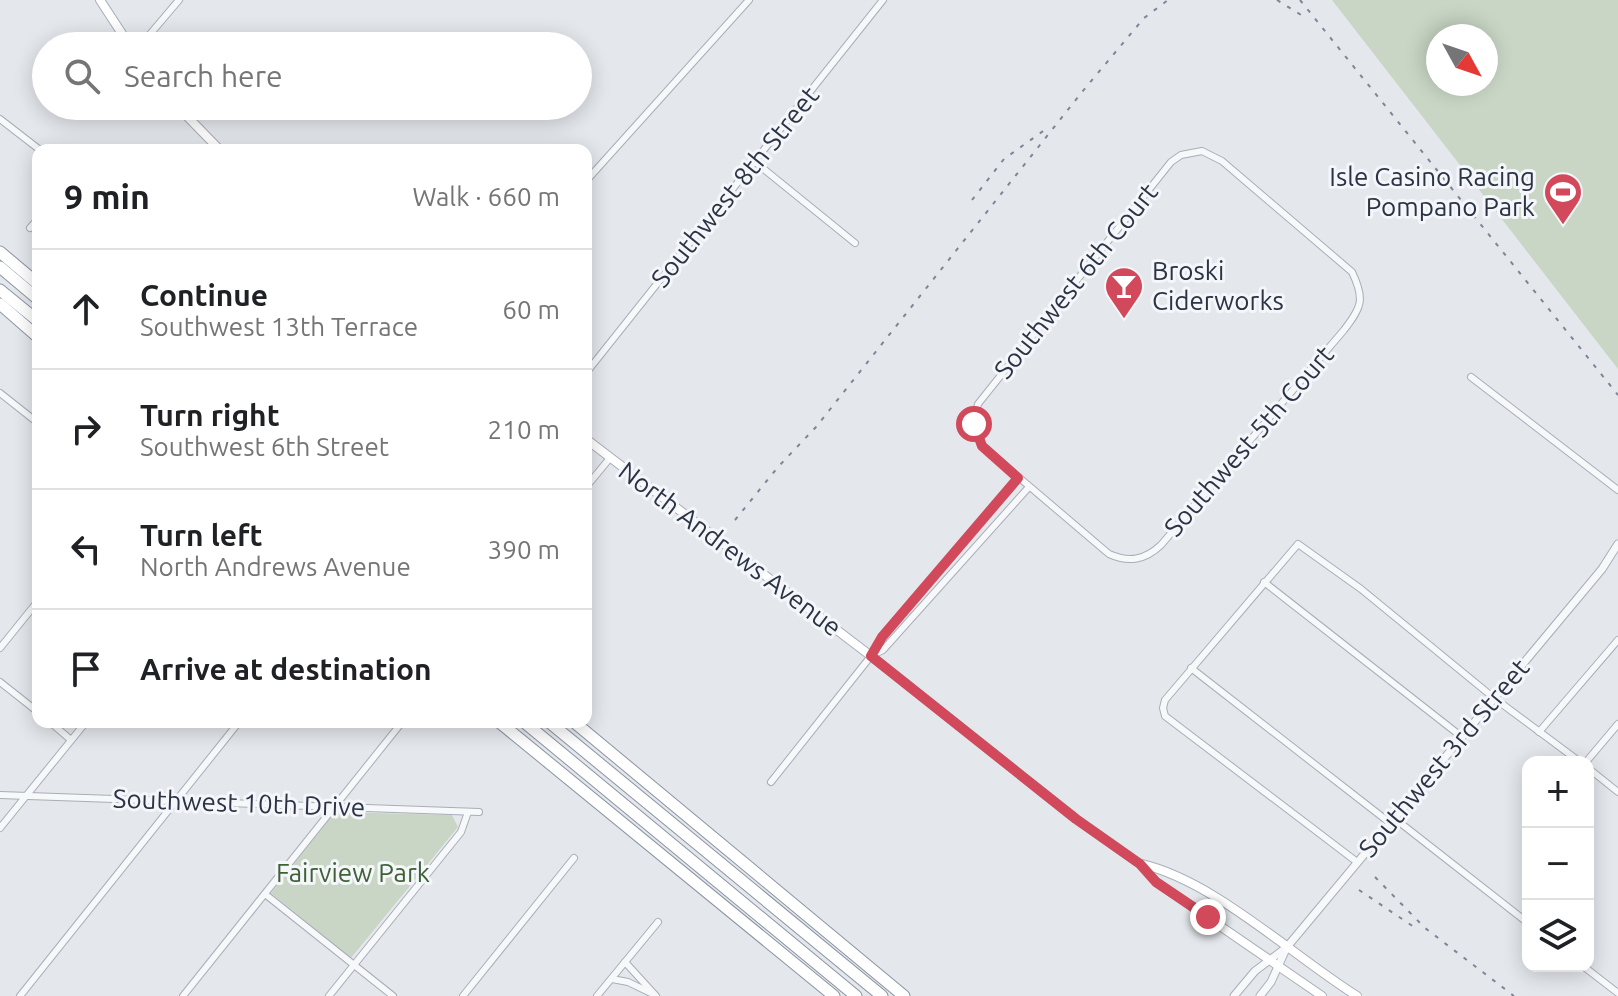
<!DOCTYPE html>
<meta charset="utf-8">
<style>
body{margin:0;font-family:Ubuntu,sans-serif;background:#f6f6f6;color:#202124}
.controls{position:absolute;right:24px;bottom:24px;display:grid;overflow:hidden;border-radius:16px;box-shadow:0 4px 20px #0003}
.controls button{width:72px;height:72px;display:grid;place-items:center;padding:0;border:0;border-bottom:2px solid #e0e0e0;background:#fff;color:#202124;font:40px sans-serif}
.compass{position:absolute;left:1426px;top:24px;width:72px;height:72px;border-radius:50%;background:#fff;box-shadow:0 4px 20px #0003;rotate:130deg}
.stop{position:absolute;width:24px;height:24px;margin:-18px;border:6px solid #d1495b;border-radius:50%;background:#fff}
.stop.end{background:#d1495b;border-color:#fff;box-shadow:0 2px 8px #0008}
.list{margin:0;padding:0;list-style:none}
h2{display:flex;justify-content:space-between;align-items:center;height:104px;margin:0;padding:0 32px;font-size:34px}
h2 small{font-size:26px;font-weight:400;color:#757577}
.list li{display:grid;grid-template-columns:52px 1fr auto;gap:24px;align-items:center;box-sizing:border-box;height:120px;padding:0 32px;border-top:2px solid #e0e0e0}
.list b{display:block;font-size:30px;white-space:nowrap}
.list p{margin:0;font-size:26px;white-space:nowrap;color:#757577}
.list em{font-size:26px;font-style:normal;color:#757577}
.icon{flex:none;width:44px;height:44px;fill:none;stroke:currentColor;stroke-width:2;stroke-linecap:round;stroke-linejoin:round}
.map{position:relative;flex:none;width:1618px;height:996px;overflow:hidden}
.search{position:absolute;background:#fff;box-shadow:0 4px 20px #0003;left:32px;top:32px;width:560px;height:88px;display:flex;align-items:center;gap:20px;box-sizing:border-box;padding:0 28px;border-radius:44px;color:#757577;font-size:30px}
.panel{position:absolute;background:#fff;box-shadow:0 4px 20px #0003;left:32px;top:144px;width:560px;height:584px;border-radius:16px}
.map>svg:first-child{display:block}
</style>
<div class="map">
<svg width="1618" height="996" viewBox="0 0 1618 996">
<rect width="100%" height="100%" fill="#e4e7ec"/>
<g fill="#c9d6c5" fill-rule="evenodd">
<path d="M1332 0H1618V369ZM1486 36V84H1438V36Z"/>
<path d="M335 812 452 815 458 827 351 958 271 893Z"/>
</g>
<g fill="none" stroke-linecap="round" stroke-linejoin="round">
<defs>
<g id="minor">
<path d="M140 46 179 0"/>
<path d="M0 119 40 150"/>
<path d="M1202 151 1222 161 1352 272C1365 299 1362 307 1344 330L1161 545C1145 560 1129 563 1109 554L982 446C975 431 973 420 978 404L1171 162 1181 155Z"/>
<path d="M755 162 855 243"/>
<path d="M586 181 749 0"/>
<path d="M30 228 38 219"/>
<path d="M586 373 883 0"/>
<path d="M1471 377 1618 490"/>
<path d="M0 393 38 423"/>
<path d="M586 487 610 458"/>
<path d="M1264 582 1462 737"/>
<path d="M0 648 38 601"/>
<path d="M871 656 883 650 1029 487"/>
<path d="M1191 668 1390 823"/>
<path d="M0 682 38 712"/>
<path d="M50 722 71 740"/>
<path d="M1539 732 1618 640"/>
<path d="M1586 762 1618 724"/>
<path d="M1588 768 1618 792"/>
<path d="M771 782 871 656 882 637 1018 478"/>
<path d="M0 795 479 812"/>
<path d="M1394 818 1528 923"/>
<path d="M0 828 86 722"/>
<path d="M1357 862 1165 716 1163 708 1165 700 1298 544 1361 589 1494 698 1580 762"/>
<path d="M265 894 393 996"/>
<path d="M625 962 656 996"/>
<path d="M1583 966 1618 993"/>
<path d="M612 979 628 982 653 994"/>
<path d="M20 996 239 722"/>
<path d="M183 996 399 726"/>
<path d="M329 996 461 832 468 812"/>
<path d="M463 996 574 858"/>
<path d="M597 996 658 922"/>
</g>
<g id="tertiary">
<path d="M1234 996 1255 971 1287 947 1602 569 1618 544"/>
<path d="M1260 996 1271 982 1286 949"/>
</g>
<g id="secondary">
<path d="M100 0 130 46"/>
<path d="M177 106 220 150"/>
<path d="M586 439 871 656 1076 819 1140 864 1156 882 1322 996"/>
<path d="M1141 864C1213 880 1293 956 1357 996"/>
</g>
<g id="motorway">
<path d="M0 252 38 284"/>
<path d="M0 267 38 299"/>
<path d="M0 290 38 321"/>
<path d="M0 304 38 337"/>
<path d="M499 722 834 996"/>
<path d="M524 722 856 996"/>
<path d="M549 722 882 996"/>
<path d="M574 722 904 996"/>
</g>
</defs>
<use href="#minor" stroke="#a9aeb7" stroke-width="8"/>
<use href="#tertiary" stroke="#a9aeb7" stroke-width="9"/>
<use href="#secondary" stroke="#a9aeb7" stroke-width="10"/>
<use href="#motorway" stroke="#8b94a3" stroke-width="13"/>
<use href="#minor" stroke="#f7f8fa" stroke-width="6"/>
<use href="#tertiary" stroke="#f7f8fa" stroke-width="7"/>
<use href="#secondary" stroke="#fff" stroke-width="8"/>
<use href="#motorway" stroke="#fff" stroke-width="11"/>
<g stroke="#7d8696" stroke-width="2" stroke-dasharray="4 8" stroke-linecap="butt">
<path d="M1277 0 1306 18"/>
<path d="M1300 0 1618 395"/>
<path d="M972 200 1004 159 1046 129"/>
<path d="M735 520 778 467 816 427 1082 92 1144 18 1168 0"/>
<path d="M1375 877 1425 928 1514 996"/>
<path d="M1359 890 1417 929"/>
</g>
</g>
<g fill="none" stroke-linecap="round" stroke-linejoin="round">
<path stroke="#d1495b" stroke-width="10" d="M974 424 982 446 1018 478 882 637 871 656 1076 819 1140 864 1156 882 1208 917"/>
</g>
<defs>
<symbol id="stadium-pin" viewBox="-11 -11 22 30"><path d="M0 17L-7.5 6A9.5 9.5 0 1 1 7.5 6Z" fill="#d1495b" stroke="#f4f6f9"/><path d="M0-5a6.5 5 0 1 0 0 10a6.5 5 0 1 0 0-10ZM-3.5-1.8h7v3.6h-7Z" fill="#fff"/></symbol>
<symbol id="bar-pin" viewBox="-11 -11 22 30"><path d="M0 17L-7.5 6A9.5 9.5 0 1 1 7.5 6Z" fill="#d1495b" stroke="#f4f6f9"/><path d="M-6-5H6L.8 .8V4.5H3.5V6h-7V4.5H-.8V.8Z" fill="#fff"/></symbol>
</defs>
<g fill-rule="evenodd">
<use href="#stadium-pin" x="1541" y="170" width="44" height="60"/>
<use href="#bar-pin" x="1102" y="264" width="44" height="60"/>
</g>
<g text-anchor="middle" stroke-width="6" stroke-linejoin="round" paint-order="stroke">
<g font-size="26" fill="#2b3445" stroke="#f4f6f9" text-anchor="end">
<text x="1535" y="186">Isle Casino Racing<tspan x="1535" dy="30">Pompano Park</tspan></text>
<text x="1152" y="280" text-anchor="start">Broski<tspan x="1152" dy="30">Ciderworks</tspan></text>
</g>
<g font-size="26" fill="#2b3445" stroke="#f4f6f9">
<text transform="translate(735 187) rotate(-51)" y="9">Southwest 8th Street</text>
<text transform="translate(1076 281) rotate(-51)" y="9">Southwest 6th Court</text>
<text transform="translate(1249 441) rotate(-49)" y="9">Southwest 5th Court</text>
<text transform="translate(730 549) rotate(37)" y="9">North Andrews Avenue</text>
<text transform="translate(1444 758) rotate(-50)" y="9">Southwest 3rd Street</text>
<text transform="translate(239 803) rotate(2)" y="9">Southwest 10th Drive</text>
</g>
<g font-size="26" fill="#3f6138" stroke="#f4f6f9">
<text x="353" y="882">Fairview Park</text>
</g>
</g>
</svg>
<div class="controls">
<button>+</button>
<button>−</button>
<button><svg class="icon" aria-label="layers" viewBox="0 0 24 24"><path d="M12 4l9 5-9 5-9-5zM3 14l9 5 9-5"/></svg></button>
</div>
<svg class="compass" viewBox="-18 -18 36 36"><path d="M0-13l5 13h-10z" fill="#e53935"/><path d="M0 13l5-13h-10z" fill="#757577"/></svg>
<div class="stop" style="left:974px;top:424px"></div>
<div class="stop end" style="left:1208px;top:917px"></div>
<div class="search"><svg class="icon" aria-label="search" viewBox="0 0 24 24"><circle cx="10" cy="10" r="6"/><path d="M15 15l6 6"/></svg>Search here</div>
<section class="panel">
<h2>9 min<small>Walk · 660 m</small></h2>
<ul class="list">
<li><svg class="icon" aria-label="ahead" viewBox="0 0 24 24"><path d="M12 20V5M6 11l6-6 6 6"/></svg><div><b>Continue</b><p>Southwest 13th Terrace</p></div><em>60 m</em></li>
<li><svg class="icon" aria-label="right" viewBox="0 0 24 24"><path d="M7 20v-9h11M14 6l5 5-5 5"/></svg><div><b>Turn right</b><p>Southwest 6th Street</p></div><em>210 m</em></li>
<li><svg class="icon" aria-label="left" viewBox="0 0 24 24"><path d="M17 20v-9H6M10 6l-5 5 5 5"/></svg><div><b>Turn left</b><p>North Andrews Avenue</p></div><em>390 m</em></li>
<li><svg class="icon" aria-label="arrive" viewBox="0 0 24 24"><path d="M6 21V4h12l-3 4 3 4H6"/></svg><div><b>Arrive at destination</b></div></li>
</ul>
</section>
</div>
